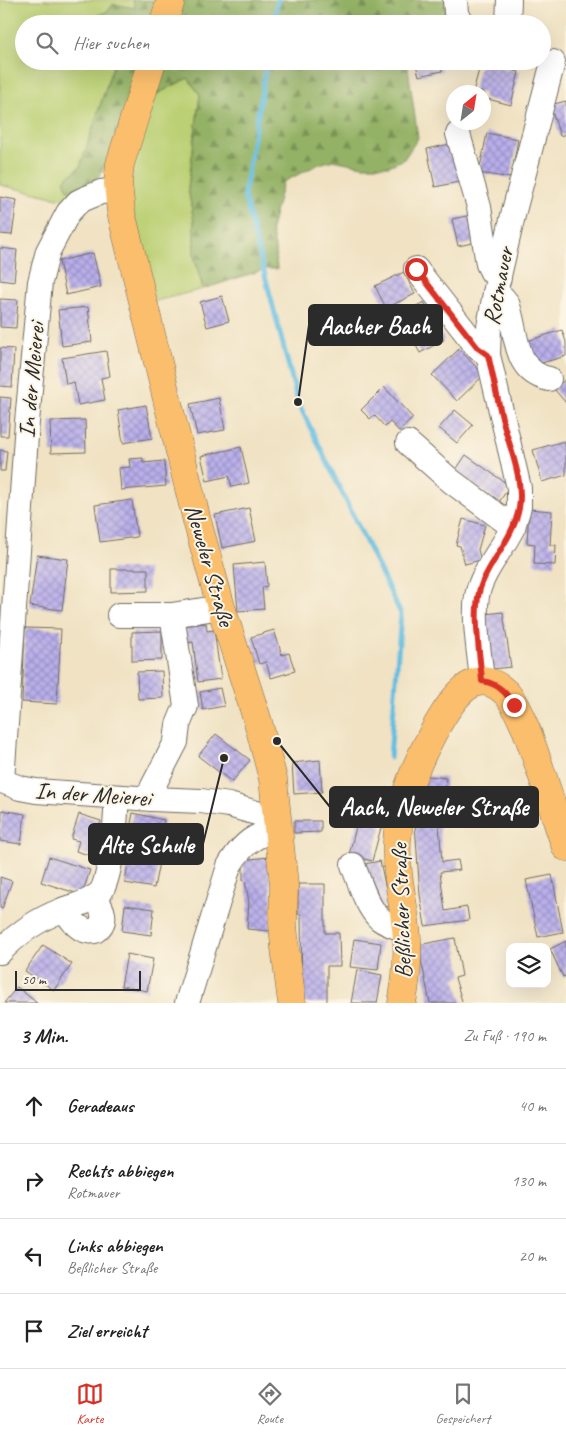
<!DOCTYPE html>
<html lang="de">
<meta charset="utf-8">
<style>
body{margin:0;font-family:Caveat,sans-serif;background:#f2f2f2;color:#222}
.controls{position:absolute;right:15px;bottom:15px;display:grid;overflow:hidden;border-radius:10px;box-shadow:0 5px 20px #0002}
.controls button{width:45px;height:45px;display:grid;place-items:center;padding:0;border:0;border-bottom:1px solid #e0e0e0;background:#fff;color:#222;font:25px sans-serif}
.compass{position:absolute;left:446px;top:85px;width:45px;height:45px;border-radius:50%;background:#fff;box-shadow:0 5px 20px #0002;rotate:30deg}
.scale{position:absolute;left:15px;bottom:12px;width:126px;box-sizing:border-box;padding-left:5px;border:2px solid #2b2b2b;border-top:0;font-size:14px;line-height:18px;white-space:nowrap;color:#2b2b2b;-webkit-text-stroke:4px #fcf5e5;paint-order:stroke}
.stop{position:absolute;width:15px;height:15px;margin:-11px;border:4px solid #d93025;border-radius:50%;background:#fff}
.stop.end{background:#d93025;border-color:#fff;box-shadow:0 1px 5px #0008}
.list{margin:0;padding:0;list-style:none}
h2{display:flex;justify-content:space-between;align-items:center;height:65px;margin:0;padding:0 20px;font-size:21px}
h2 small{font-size:16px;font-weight:400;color:#767676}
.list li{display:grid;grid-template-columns:32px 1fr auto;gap:15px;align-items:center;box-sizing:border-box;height:75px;padding:0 20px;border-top:1px solid #e0e0e0}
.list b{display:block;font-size:19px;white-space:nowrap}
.list p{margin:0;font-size:16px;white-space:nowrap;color:#767676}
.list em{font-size:16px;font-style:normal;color:#767676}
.icon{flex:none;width:28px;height:28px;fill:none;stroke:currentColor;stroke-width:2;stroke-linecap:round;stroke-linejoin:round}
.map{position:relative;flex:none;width:566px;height:1003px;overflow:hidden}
.search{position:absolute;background:#fff;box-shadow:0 5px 20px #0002;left:15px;right:15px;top:15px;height:55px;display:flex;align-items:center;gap:12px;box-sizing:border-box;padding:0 18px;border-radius:28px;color:#767676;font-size:19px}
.sheet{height:365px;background:#fff}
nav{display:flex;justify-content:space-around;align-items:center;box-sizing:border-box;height:70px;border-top:1px solid #e0e0e0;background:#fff;font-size:14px;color:#767676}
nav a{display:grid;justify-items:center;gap:2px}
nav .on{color:#d93025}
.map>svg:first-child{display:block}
</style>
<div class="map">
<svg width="566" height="1003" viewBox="0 0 566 1003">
<defs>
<pattern id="forest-firs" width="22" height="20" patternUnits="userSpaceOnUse" patternTransform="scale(1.25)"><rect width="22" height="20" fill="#94b266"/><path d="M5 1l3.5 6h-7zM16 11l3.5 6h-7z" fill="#799154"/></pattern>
<pattern id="building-cross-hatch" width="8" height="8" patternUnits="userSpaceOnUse" patternTransform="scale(1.25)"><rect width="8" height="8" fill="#b9afeb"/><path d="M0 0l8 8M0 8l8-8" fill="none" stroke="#978fbf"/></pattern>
</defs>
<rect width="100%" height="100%" fill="#fcf5e5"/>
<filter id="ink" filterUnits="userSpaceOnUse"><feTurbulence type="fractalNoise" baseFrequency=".02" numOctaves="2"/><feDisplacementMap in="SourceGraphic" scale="10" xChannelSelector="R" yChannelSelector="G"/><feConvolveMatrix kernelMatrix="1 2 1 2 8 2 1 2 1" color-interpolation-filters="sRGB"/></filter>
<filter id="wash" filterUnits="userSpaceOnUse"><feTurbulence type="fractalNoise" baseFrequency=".0096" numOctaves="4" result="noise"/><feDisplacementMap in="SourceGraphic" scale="20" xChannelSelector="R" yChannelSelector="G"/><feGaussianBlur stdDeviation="1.12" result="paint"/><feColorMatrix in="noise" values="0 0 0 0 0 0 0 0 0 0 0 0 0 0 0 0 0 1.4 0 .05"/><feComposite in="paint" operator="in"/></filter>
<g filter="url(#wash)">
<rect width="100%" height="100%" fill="#f0e2c3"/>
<g fill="#bbd074" stroke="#737e50">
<path d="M0 0H133L135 8 127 7 98 15 96 24H24V61H110L113 66 80 167 64 180 79 191 67 200 0 185Z"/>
<path d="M188 78 200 95 188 188 194 222V256L203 289 152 302 126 184 149 98Z"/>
</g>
<g fill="url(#forest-firs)" stroke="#606e48">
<path d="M133 0H163L155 24H96L98 15 108 11 113 4 135 8Z"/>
<path d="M181 0H450L448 21 422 18 413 24H173Z"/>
<path d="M110 61H143L111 156 100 175 79 191 68 190 64 180 80 167 113 66Z"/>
<path d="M161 61H407L418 138 404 159 389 166H363L333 160 319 164 283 182 271 229 275 247 277 269H266L203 289 194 256V222L188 188 200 95 188 78 149 98Z"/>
</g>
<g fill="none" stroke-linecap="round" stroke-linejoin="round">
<g stroke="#63bee1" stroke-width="5">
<path d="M273 24 278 0"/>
<path d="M267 61 244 195 298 402 401 614 390 758"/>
</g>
</g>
<g id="blocks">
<g fill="url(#building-cross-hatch)">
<path d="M415 61H440L442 71 419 76Z"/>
<path d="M481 62 519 72 511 105 484 98V92H473Z"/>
<path d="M566 101V134L560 136 550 105Z"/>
<path d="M487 133 518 139 511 178 479 173Z"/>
<path d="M455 143 463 181 435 187 427 149Z"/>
<path d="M0 197 17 200 12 235 0 234Z"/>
<path d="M476 214 482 241 458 246 452 219Z"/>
<path d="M0 248 17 250 14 282 0 280Z"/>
<path d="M93 253 101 287 66 295 59 261Z"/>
<path d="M404 272 415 294 386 308 375 286Z"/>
<path d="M222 296 229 321 207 327 200 302Z"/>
<path d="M0 299 18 300 16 328 0 327Z"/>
<path d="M424 302 444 340 420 353 399 315Z"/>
<path d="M88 307 92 342 62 346 58 310Z"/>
<path d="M562 330 566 342V356L531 366 524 342Z"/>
<path d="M0 348 14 349 12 387 0 386Z"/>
<path d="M459 349 484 375 457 401 432 375Z"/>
<path d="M106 351 110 376 101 378 105 400 78 405 74 382 66 384 62 358Z"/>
<path d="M566 379V403L554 389Z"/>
<path d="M384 387 413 418 399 431 390 422 385 427 374 415 370 419 361 410Z"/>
<path d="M0 397 11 398 8 436H0Z"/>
<path d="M219 398 225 430 197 435 190 404Z"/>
<path d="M146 405 152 438 123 443 118 410Z"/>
<path d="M455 410 473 425 457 443 439 428Z"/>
<path d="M85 420 86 452 51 453 50 421Z"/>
<path d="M564 441 566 449V475L542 482 533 450Z"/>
<path d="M241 447 249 483 232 487 229 476 207 481 201 456Z"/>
<path d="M0 450 7 451 5 471H0Z"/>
<path d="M466 455 510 486 499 502 455 471Z"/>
<path d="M143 458V463L164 461 166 486 121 490 119 468 130 467 129 459Z"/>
<path d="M132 500 137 537 100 542 95 505Z"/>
<path d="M249 508 256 541 222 548 215 515Z"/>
<path d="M529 509 552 511 550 545H556L555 565 534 564 535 544 527 543Z"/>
<path d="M463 519 485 525 478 550 481 560 465 564 460 546 456 545Z"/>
<path d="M37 555 68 559 62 610 30 606Z"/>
<path d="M265 562 267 586 262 587 264 609 238 611 234 565Z"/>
<path d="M111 569H148V591L111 592Z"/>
<path d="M503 612 511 667 492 669 485 614Z"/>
<path d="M206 623 207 631 214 630 221 679 198 682 193 642 186 643 184 626Z"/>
<path d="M25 628 61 629 57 704 22 702Z"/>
<path d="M274 630 282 655 289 653 295 671 271 678 266 662 259 664 251 637Z"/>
<path d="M162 631V660L132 661V632Z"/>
<path d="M162 671 163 698 138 699 137 672Z"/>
<path d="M220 688 224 706 203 710 200 692Z"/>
<path d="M216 734 250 760 232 782 198 756Z"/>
<path d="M320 760 322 792 294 794 292 763Z"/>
<path d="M421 775 446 778 443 806 464 805V824H439L442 862 458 860 460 870 440 872 445 911 467 907 469 920 425 926 420 895 415 824Z"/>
<path d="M365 791 389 798 372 861 349 855Z"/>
<path d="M2 810 25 814 21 844 0 841Z"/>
<path d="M133 813 164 820 159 851 127 845Z"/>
<path d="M79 814 101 821 94 844 98 845 95 857 76 851 79 841 71 839Z"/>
<path d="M294 821H321V832L294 833Z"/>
<path d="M49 857 90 870 82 895 41 882Z"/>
<path d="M129 857 159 862 154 888 125 883Z"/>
<path d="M268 857 272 904 270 931 247 929 249 902 245 881H243V860Z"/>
<path d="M380 861 385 885 391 907 380 906 360 865Z"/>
<path d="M552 875 563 932 538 937 526 880Z"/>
<path d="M0 877 12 881 2 909 0 908Z"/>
<path d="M298 884H325V933H339L340 966H327V1003H302L301 914H298Z"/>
<path d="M125 905 154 909 151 935 122 931Z"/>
<path d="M455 938 462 976 455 978 462 1001 460 1003H430L418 945Z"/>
<path d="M354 939 381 943 378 970 350 967Z"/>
<path d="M566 941V976L563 977 550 949Z"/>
<path d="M43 945 72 964 54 990 25 971Z"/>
<path d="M127 954 153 959 147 991 121 986Z"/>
<path d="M357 970 382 975 377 1003H351Z"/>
<path d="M17 987 37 1003H4Z"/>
</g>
</g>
</g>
<g filter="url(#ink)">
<use href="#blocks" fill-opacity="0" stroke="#706b60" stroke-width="1"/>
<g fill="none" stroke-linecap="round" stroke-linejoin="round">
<defs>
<g id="minor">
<path d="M455 0 456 13 461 24"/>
<path d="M508 24 509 0"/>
<path d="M458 134 479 207 488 264 492 272 499 278"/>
<path d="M118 190 101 192 84 199 78 202 68 213 48 251 40 282 27 422 2 781 20 788 36 791 152 799 201 801 229 805 260 814 277 816"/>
<path d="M416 269 478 348 488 355"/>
<path d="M495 293 503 298 507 303C518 332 512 371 549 379"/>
<path d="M408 443 451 481 513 527"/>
<path d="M119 615H172L221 607"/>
<path d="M482 681C480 656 473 621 477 596 481 573 503 548 513 527L519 507V488L488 355 489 327 495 293 514 211 553 62"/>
<path d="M152 799V788L176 742 178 725 186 706 172 615"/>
<path d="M353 865C359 881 367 908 380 919 388 925 397 927 406 930"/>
<path d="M65 909C71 920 80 934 95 931 109 921 103 908 94 897"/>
<path d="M0 952C17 934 37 920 60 911 73 905 88 904 99 894 111 883 117 815 116 797"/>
<path d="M187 1003 229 866C240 847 256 832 278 831"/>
</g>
<g id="major">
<path d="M163 24 171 0"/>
<path d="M152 61 120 164 118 183 121 212 197 521 221 607 258 722 273 779 284 885 283 924 285 948 292 1003"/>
<path d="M402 1003C406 982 408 960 407 939 405 905 395 877 397 841 398 826 400 811 405 797 414 769 446 696 472 684 484 678 496 683 506 693 515 702 520 717 526 729 541 768 552 808 566 847"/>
</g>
</defs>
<use href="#minor" stroke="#706b60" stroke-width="26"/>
<use href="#major" stroke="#706b60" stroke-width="29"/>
<use href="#minor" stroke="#fff" stroke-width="24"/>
<use href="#major" stroke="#fabe6d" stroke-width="28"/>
</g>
</g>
<g fill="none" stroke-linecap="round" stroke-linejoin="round" filter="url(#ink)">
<path stroke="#d93025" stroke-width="6" d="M416 269 478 348 488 355C493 376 497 397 502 418 509 446 524 479 519 508 514 536 493 557 482 583 471 607 480 654 482 681 497 683 506 692 514 705"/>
</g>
<g text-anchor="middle" stroke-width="4" stroke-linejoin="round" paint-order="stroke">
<g font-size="24" fill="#2b2b2b" stroke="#fcf5e5">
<text transform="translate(498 286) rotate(-79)" y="8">Rotmauer</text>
<text transform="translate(31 380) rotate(-85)" y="8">In der Meierei</text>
<text transform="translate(210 565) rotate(74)" y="8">Neweler Straße</text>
<text transform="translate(93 794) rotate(4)" y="8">In der Meierei</text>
<text transform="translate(401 911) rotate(-92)" y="8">Beßlicher Straße</text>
</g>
</g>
<path fill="none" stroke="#2b2b2b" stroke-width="2" d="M298 402L309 325M277 741L330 807M224 758L203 844"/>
<g fill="#2b2b2b" stroke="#fcf5e5" stroke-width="2">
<circle cx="298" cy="402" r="5"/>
<circle cx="277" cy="741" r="5"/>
<circle cx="224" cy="758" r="5"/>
</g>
<g fill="#2b2b2b" stroke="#2b2b2b" stroke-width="2">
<rect x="309" y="305" width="133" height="40" rx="5"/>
<rect x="330" y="787" width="208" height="40" rx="5"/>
<rect x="89" y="824" width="114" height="40" rx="5"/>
</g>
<g font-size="25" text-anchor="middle" font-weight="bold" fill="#fff">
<text x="375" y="334">Aacher Bach</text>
<text x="434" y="815">Aach, Neweler Straße</text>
<text x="146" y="853">Alte Schule</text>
</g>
</svg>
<div class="controls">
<button><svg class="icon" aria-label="layers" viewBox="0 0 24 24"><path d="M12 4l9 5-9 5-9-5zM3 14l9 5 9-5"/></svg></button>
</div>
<svg class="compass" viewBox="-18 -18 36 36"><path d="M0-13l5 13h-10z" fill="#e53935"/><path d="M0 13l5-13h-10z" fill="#767676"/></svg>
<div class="scale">50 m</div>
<div class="stop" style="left:416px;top:269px"></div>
<div class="stop end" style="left:514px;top:705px"></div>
<div class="search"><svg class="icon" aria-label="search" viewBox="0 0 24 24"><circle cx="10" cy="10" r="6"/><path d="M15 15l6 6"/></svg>Hier suchen</div>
</div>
<section class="sheet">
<h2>3 Min.<small>Zu Fuß · 190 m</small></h2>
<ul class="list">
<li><svg class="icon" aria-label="ahead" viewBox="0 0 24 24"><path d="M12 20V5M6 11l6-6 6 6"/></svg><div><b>Geradeaus</b></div><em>40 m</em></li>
<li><svg class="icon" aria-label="right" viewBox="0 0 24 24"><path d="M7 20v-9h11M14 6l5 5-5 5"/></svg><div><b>Rechts abbiegen</b><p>Rotmauer</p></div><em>130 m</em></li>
<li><svg class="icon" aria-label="left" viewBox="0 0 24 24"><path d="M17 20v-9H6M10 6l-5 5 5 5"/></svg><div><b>Links abbiegen</b><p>Beßlicher Straße</p></div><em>20 m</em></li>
<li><svg class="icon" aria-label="arrive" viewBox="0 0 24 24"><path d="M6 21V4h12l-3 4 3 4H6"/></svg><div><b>Ziel erreicht</b></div></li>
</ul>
</section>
<nav>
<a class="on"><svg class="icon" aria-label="map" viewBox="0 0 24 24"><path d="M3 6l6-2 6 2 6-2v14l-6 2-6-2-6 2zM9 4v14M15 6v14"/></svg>Karte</a>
<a><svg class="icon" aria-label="directions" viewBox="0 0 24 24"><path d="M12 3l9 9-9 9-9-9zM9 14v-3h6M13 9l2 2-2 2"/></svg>Route</a>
<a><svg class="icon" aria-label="saved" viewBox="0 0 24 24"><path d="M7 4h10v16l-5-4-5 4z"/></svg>Gespeichert</a>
</nav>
